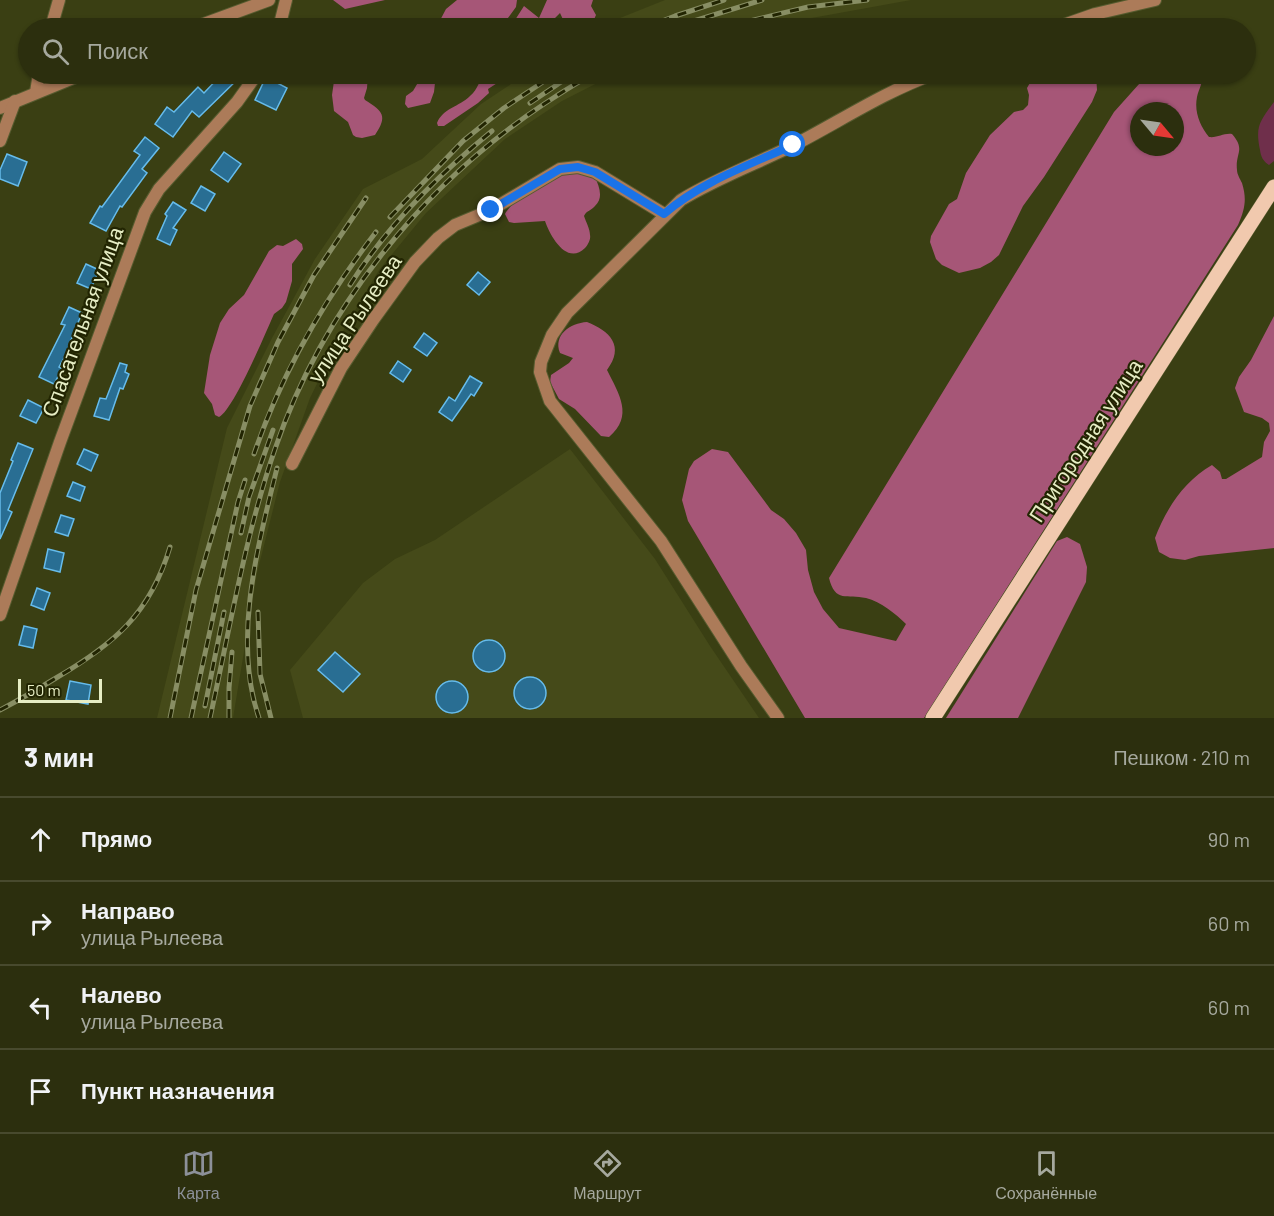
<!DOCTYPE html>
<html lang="ru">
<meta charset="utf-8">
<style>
body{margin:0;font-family:Barlow,sans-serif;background:#343717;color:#f1f3f6}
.compass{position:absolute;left:1130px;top:102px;width:54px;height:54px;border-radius:50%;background:#2c2f0e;box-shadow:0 2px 4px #0004;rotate:119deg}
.scale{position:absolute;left:18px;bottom:15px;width:84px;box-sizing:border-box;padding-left:6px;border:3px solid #e6edc4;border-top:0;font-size:16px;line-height:21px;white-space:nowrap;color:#e6edc4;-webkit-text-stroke:4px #222502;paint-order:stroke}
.stop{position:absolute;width:18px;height:18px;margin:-14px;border:4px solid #1a73e8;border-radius:50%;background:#fff}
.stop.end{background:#1a73e8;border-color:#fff;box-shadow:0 2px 6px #0008}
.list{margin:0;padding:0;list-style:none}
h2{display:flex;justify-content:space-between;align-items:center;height:78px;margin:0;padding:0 24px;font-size:26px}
h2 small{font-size:20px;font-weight:400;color:#a6a99e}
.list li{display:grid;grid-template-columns:39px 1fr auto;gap:18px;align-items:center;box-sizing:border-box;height:84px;padding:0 24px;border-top:2px solid #484a2e}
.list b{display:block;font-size:22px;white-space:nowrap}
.list p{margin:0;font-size:20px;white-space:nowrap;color:#a6a99e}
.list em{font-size:20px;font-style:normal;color:#a6a99e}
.icon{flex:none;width:33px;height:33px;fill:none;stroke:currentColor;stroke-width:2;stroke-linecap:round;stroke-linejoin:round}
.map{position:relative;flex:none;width:1274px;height:718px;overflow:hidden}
.search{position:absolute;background:#2c2f0e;box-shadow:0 2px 4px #0004;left:18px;right:18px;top:18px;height:66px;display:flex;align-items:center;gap:15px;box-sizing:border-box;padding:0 21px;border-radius:33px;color:#a6a99e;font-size:22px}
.sheet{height:414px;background:#2c2f0e}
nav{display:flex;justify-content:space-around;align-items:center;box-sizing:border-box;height:84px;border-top:2px solid #484a2e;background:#2c2f0e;font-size:16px;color:#a6a99e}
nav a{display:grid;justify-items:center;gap:3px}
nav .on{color:#8c9099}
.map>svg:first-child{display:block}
</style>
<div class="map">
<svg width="1274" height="718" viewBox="0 0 1274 718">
<rect width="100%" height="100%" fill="#3a3f13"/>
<g fill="#454a19">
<path d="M665 0H911L756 28H600L620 18Z"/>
<path d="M526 74H615L562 101 505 139 426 213 379 270 343 331 310 398 280 482 257 573 233 718H157L227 428 272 338 315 259 363 189 422 159 481 104Z"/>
<path d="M570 449 655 559 710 646 759 718H303L290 670 363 583 395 559 435 540Z"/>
</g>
<path fill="#6f2f4b" d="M1274 102V161L1269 165C1263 161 1261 157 1260 150 1255 126 1260 121 1274 102Z"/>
<g fill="#a65677" fill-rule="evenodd">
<path d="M333 0H385L345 9Z"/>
<path d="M457 0H517L516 7 505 22 506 25 515 20 524 6 539 18 547 0H593L591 6 596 15 592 24 582 28 566 26 560 13 554 19 562 28H436L446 9Z"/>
<path d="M335 74H368L367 88 364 98 365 100C383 111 388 116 375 135L362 138 356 137 353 135 348 122 334 111 332 95Z"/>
<path d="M423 74H455L435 83 434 92 430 103 408 108 405 104 406 96 413 91Z"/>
<path d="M487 74H511L488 89 489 93 478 103 444 126H438L437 123C443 108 459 107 470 96 479 89 477 81 487 74Z"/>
<path d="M1035 74H1096L1097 90 1092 102 1044 177 1023 206 999 255 991 262 980 268 959 273 942 265 936 259 930 242 931 236 949 204 957 199 966 173 990 135 1014 112 1023 110 1028 105 1029 95 1027 88Z"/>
<path d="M1148 74H1203C1203 83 1199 88 1197 97 1194 112 1200 126 1209 137 1218 138 1223 133 1232 134 1246 150 1235 153 1237 170 1237 174 1240 179 1242 183 1247 199 1245 209 1238 225L924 718H805L688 521 682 500 689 469 694 461 712 449 728 452 771 510 784 519 796 533 806 550 808 570 814 592 823 609 839 628 896 641 906 624C896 614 881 602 866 598 847 594 835 603 829 578L1114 112ZM1139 111H1175V147H1139Z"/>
<path d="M573 171 595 177C599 186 604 198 595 206 591 211 587 210 584 216 586 222 590 229 590 235 591 239 588 245 585 248 567 266 550 236 545 221L514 223 509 222 505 214C513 198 556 176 573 171Z"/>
<path d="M296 239 302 244 303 249 292 264V281L286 302 282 308 274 314C266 332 233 411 219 417L215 415 212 404 204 393 210 355 220 323 229 309 244 295 269 251 277 245 283 246Z"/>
<path d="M1274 316V548L1199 556 1185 560 1170 558 1159 552 1155 538C1166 509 1184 481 1212 465L1220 472 1222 479H1226L1262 457 1264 442 1270 431 1269 423 1262 418 1244 412 1235 388 1239 377 1251 360Z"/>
<path d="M587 322C610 331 625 346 607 370 619 394 634 416 609 437L601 436 575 409 559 399 550 382 551 375 569 363 573 358 560 353C553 335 570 323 587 322Z"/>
<path d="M1067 537 1080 544 1087 567 1086 582 1018 718H946L1057 541Z"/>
</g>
<g fill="#296e93" stroke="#66bcec" stroke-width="1.5">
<path d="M222 74H243L199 117 192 111 173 137 155 124 167 107 174 112 198 87 204 93Z"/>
<path d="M266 77 287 88 276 110 255 100Z"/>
<path d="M145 137 159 148 142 169 147 173 122 207 120 206 106 231 90 223 100 206 102 207 140 155 134 151Z"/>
<path d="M224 152 241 164 228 182 211 170Z"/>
<path d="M7 154 27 162 18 186 0 179V170Z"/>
<path d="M201 186 215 194 205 211 191 203Z"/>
<path d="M173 202 186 210 173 228 177 230 170 245 157 239 167 216 165 214Z"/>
<path d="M86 264 99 270 91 289 77 283Z"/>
<path d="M478 272 490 282 479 295 467 285Z"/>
<path d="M69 307 82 313 71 340 73 342 59 367 62 369 54 384 39 377 65 325 61 324Z"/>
<path d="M424 333 437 343 427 356 414 347Z"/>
<path d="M398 361 411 370 403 382 390 373Z"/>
<path d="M120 363 127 365 125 372 129 374 123 389 120 388 109 420 94 416 100 398 106 399Z"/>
<path d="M470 376 482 383 474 396 471 394 452 421 439 412 449 397 455 401Z"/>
<path d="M28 400 44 408 36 423 20 416Z"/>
<path d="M18 443 33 449 8 510 12 512 0 539V493L13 461 11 460Z"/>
<path d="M84 449 98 455 91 471 77 464Z"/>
<path d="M73 482 85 487 80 501 67 496Z"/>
<path d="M61 515 74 519 68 536 55 532Z"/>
<path d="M48 549 64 553 60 572 44 568Z"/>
<path d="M37 588 50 593 44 610 31 605Z"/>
<path d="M24 626 37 629 33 648 19 645Z"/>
<circle cx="489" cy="656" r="16"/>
<path d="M335 652 360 674 343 692 318 670Z"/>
<circle cx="530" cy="693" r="16"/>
<path d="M70 681 91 685 88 704 66 700Z"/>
<circle cx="452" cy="697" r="16"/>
</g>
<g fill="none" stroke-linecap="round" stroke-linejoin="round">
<defs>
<g id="minor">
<path d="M51 28 59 0"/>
<path d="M193 28 269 0"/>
<path d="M279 28 286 0"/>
<path d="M1055 28 1095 14 1155 0"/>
<path d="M36 92 39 74"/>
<path d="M0 108 83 74"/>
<path d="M0 141 15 101"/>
<path d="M292 464 341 368 373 320 415 262 438 238 455 225 491 210 560 169 578 167 595 172 664 214"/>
<path d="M0 615 60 442 145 212 159 189 237 102 257 74"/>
<path d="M778 718 741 666 661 541 550 401 540 372 541 362 552 335 567 313 681 200C717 178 758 163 796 144 842 120 886 91 934 74"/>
</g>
<path id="major" d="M933 718 1274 187"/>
</defs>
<use href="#minor" stroke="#565b2f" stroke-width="14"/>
<use href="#major" stroke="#565b2f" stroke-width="16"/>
<use href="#minor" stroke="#ac7b59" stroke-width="12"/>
<use href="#major" stroke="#f1c9ae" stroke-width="15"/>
<defs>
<g id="rail">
<path d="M644 28 675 16 724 0"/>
<path d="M671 28 762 0"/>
<path d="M720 28 808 7 867 0"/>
<path d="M530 103 573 74"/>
<path d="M390 217 463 141 504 108 555 74"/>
<path d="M350 285C387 226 438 175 492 131"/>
<path d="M254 454C282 372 323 301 376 232"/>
<path d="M241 533 249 497 273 430"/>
<path d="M258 612 260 674 271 718"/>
<path d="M205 706 224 612"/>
<path d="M0 710C19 700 38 689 56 678 114 644 150 614 170 547"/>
<path d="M170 718 196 590 250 406 278 342 314 275 366 198"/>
<path d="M191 718 238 502 245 480"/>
<path d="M210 718C230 628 245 536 275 449 322 310 423 184 544 104 561 93 577 82 594 74"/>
<path d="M229 718V688L232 652"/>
<path d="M259 718C232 640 258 545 277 468"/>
</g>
</defs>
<use href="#rail" stroke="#888e64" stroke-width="5"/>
<use href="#rail" stroke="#222502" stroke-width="3" stroke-dasharray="9" stroke-linecap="butt"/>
</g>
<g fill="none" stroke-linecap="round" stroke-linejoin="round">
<path stroke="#1a73e8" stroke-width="8" d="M491 210 560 169 578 167 595 172 664 214C701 182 749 165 793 145"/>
</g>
<g text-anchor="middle" stroke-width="4.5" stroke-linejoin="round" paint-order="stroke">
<g font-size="21" fill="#e6edc4" stroke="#222502">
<text transform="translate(355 319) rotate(-56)" y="7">улица Рылеева</text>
<text transform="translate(83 322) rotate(-70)" y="7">Спасательная улица</text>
<text transform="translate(1086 441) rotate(-57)" y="7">Пригородная улица</text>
</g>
</g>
</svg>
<svg class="compass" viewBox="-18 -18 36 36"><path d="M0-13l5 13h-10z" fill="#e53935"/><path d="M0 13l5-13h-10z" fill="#a6a99e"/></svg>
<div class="scale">50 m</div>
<div class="stop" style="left:793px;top:145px"></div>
<div class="stop end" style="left:491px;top:210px"></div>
<div class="search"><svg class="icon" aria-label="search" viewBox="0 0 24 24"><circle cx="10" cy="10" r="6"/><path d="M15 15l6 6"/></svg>Поиск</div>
</div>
<section class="sheet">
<h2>3 мин<small>Пешком · 210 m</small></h2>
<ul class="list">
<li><svg class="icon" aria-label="ahead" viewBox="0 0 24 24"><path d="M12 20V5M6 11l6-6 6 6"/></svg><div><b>Прямо</b></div><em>90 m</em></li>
<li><svg class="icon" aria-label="right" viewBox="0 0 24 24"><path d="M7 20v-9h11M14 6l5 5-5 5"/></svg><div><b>Направо</b><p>улица Рылеева</p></div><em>60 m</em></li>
<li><svg class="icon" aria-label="left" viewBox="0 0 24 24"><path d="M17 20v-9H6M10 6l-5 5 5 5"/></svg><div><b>Налево</b><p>улица Рылеева</p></div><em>60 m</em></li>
<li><svg class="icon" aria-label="arrive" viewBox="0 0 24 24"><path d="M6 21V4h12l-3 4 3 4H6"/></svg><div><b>Пункт назначения</b></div></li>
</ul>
</section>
<nav>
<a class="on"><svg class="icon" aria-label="map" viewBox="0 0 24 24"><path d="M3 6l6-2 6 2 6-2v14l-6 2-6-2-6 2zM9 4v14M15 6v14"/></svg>Карта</a>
<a><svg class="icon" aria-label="directions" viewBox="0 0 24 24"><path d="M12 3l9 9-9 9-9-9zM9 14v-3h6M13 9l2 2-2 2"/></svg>Маршрут</a>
<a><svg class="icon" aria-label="saved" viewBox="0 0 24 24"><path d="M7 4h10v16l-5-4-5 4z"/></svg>Сохранённые</a>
</nav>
